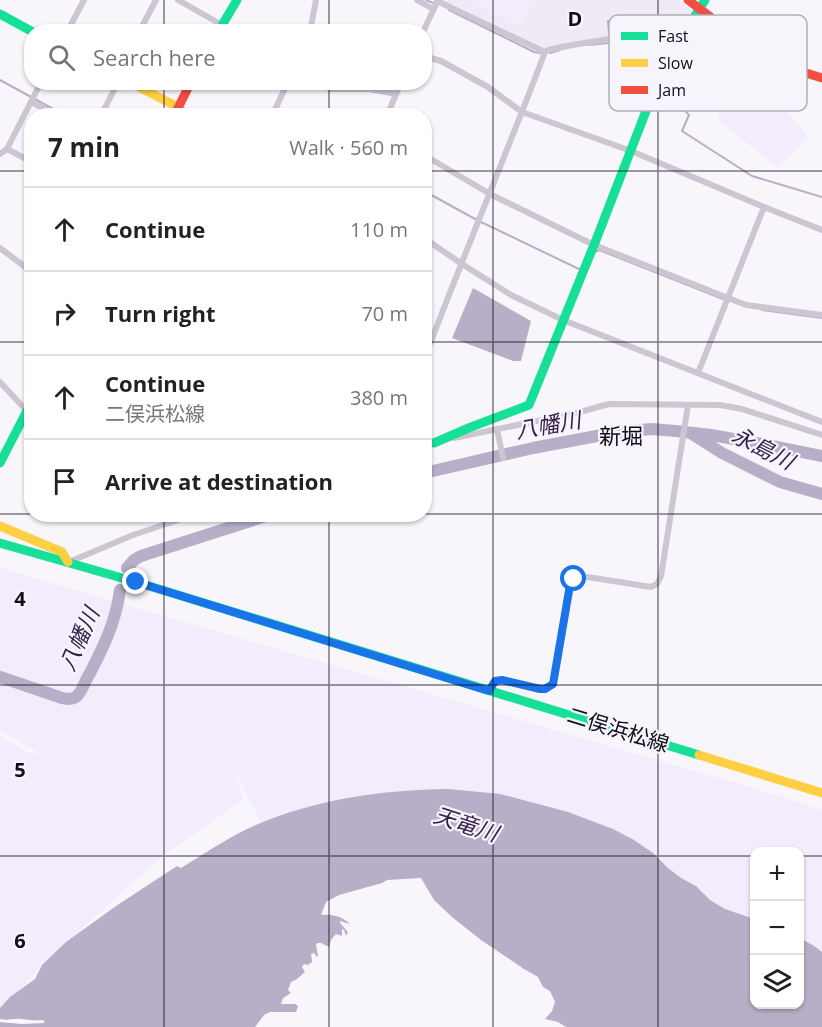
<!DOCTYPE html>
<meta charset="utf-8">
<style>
body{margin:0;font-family:"Open Sans","Noto Sans JP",sans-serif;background:#f6f6f6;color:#222}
.controls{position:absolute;right:18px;bottom:18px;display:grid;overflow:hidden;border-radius:12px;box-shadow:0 2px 4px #0004}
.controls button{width:54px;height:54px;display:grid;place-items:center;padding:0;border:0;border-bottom:2px solid #e0e0e0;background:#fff;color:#222;font:30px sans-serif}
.stop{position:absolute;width:18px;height:18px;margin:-14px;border:4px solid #1a73e8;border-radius:50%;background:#fff}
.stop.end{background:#1a73e8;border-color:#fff;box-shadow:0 2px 6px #0008}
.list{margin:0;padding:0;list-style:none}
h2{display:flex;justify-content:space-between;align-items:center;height:78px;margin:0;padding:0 24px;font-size:26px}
h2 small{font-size:20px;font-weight:400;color:#767676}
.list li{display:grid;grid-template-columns:39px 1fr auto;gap:18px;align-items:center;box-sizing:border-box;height:84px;padding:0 24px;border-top:2px solid #e0e0e0}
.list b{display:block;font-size:22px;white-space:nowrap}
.list p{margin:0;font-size:20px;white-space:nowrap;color:#767676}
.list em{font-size:20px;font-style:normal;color:#767676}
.icon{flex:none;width:33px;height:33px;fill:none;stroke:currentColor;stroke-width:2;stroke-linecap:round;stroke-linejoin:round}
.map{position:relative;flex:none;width:822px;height:1027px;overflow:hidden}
.search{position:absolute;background:#fff;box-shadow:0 2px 4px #0004;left:24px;top:24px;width:408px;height:66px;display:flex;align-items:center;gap:15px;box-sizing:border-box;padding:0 21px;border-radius:24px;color:#767676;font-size:22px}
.panel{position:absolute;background:#fff;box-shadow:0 2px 4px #0004;left:24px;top:108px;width:408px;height:414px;border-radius:24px}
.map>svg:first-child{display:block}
</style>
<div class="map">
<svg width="822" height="1027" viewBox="0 0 822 1027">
<rect width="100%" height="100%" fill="#f8f6fb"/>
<path fill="#efeaf5" d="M442 0H679L690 9V16L685 26 541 48Z"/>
<g fill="#f2ecfc">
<path d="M464 0H538L518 27Z"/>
<path d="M697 16 742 53 787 70 791 84 784 107 808 137 778 168 718 120 720 115 677 62Z"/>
<path d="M0 567 21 574 770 793 822 810V961L800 949V852H754V925L725 909 568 812 331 802 261 823 234 769 243 800 161 857 42 965 0 1012V736L28 753H39L0 731Z"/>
</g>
<g fill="#b8aec7">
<path d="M636 18 637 30 608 33 607 20Z"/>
<path d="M473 288 531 321 521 361H513L452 338Z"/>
<path d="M448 789 500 794 568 812 613 829 634 840 653 853 668 868 681 878 696 886 710 900 725 909 754 919V1004H800V938L814 946 822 952V1027H566L558 1022 545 1019 552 1011 555 1002 550 991 543 987 538 977 524 969 481 940 452 917 434 900 421 878 387 880 382 883 339 895 326 902 321 915C331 914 342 916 350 924L340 921V923L348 932 346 936 344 930 342 929V936L336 934 331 940 329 947 321 943H317L316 945 318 955 317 957 314 953 311 954 312 962 308 965 305 964 303 965 302 967 305 972 297 979 291 982 288 990 291 993 283 998 281 1004H295L298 1006 296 1012H270L264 1015 255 1027H0V1022L22 1024 45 1023 43 1020C35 1021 29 1020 22 1019 14 1018 8 1021 0 1019V1008L10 997 35 979 42 965 66 942 116 906 177 866 181 868C202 855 223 841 245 830 308 800 379 790 448 789Z"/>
</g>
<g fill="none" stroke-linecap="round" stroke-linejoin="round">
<g stroke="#b8aec7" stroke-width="2">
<path d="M426 0 436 4"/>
<path d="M449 10 534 52 541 53"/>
<path d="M589 45 618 42 643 62 655 79"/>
<path d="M550 53 560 50"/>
<path d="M0 80 66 116"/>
<path d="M660 85 689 115 682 131 752 176 822 197"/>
<path d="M276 113V112L283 116"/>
<path d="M424 191 477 220"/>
<path d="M481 222 581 270"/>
<path d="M595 252 599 250 723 299"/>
<path d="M762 310 822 318"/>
</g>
<g stroke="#b8aec7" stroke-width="12">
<path d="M692 434 722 453 780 482 822 494"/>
<path d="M424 473 533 448 618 432 651 429 676 431 711 435 762 444 822 456"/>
<path d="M127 568 134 560 141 556 272 514"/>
<path d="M0 677 62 698C67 699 71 700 76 697 83 691 85 680 90 673 104 646 116 621 120 590"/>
</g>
<g stroke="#cbc6d2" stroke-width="6">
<path d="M178 0 222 25"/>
<path d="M417 0 433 9"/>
<path d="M437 1 545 52 548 50C594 39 642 37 688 26"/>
<path d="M67 32 84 0"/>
<path d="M139 32 156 0"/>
<path d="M310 32 316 0"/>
<path d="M423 32 438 0"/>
<path d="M424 56 441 61 488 87 522 112 631 151 764 207 822 230"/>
<path d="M316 82 331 89H370L396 94"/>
<path d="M31 102 58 116"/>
<path d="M178 107 194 116"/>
<path d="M101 116 118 82"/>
<path d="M272 116 288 82"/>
<path d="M387 116 401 82"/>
<path d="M7 149 32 162"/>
<path d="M0 154 7 149 41 82"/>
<path d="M424 155 490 194 594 245 746 305 822 315"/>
<path d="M424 238 462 264 511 295 563 320 822 422"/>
<path d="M0 248 32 272"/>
<path d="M430 344C467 247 508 150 545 52"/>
<path d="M698 373 764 207"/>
<path d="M0 382 26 410"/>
<path d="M497 429 503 458"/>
<path d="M454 438 576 413 609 404 720 405 742 409 822 435"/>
<path d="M69 562 133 535 196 514"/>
<path d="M489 691 495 681 502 680 540 689H545L553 684 570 584 575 579 581 576 651 587 657 584 661 576 688 405"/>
</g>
<g stroke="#16e098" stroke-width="9">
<path d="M0 14 33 32"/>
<path d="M218 32 237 0"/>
<path d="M434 443 471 427 529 405 596 240 660 75 668 58 705 0"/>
<path d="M0 463 32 401"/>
<path d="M0 543 136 582 699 755"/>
</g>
<g stroke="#ffcf43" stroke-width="9">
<path d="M129 82 178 107"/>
<path d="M0 526 62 552 68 562"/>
<path d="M699 755 822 793"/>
</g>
<g stroke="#f24e42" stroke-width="9">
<path d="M688 0 758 53 787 67 822 78"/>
<path d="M174 116 191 82"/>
</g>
</g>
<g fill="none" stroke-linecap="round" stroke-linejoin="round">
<path stroke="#1a73e8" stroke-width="8" d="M136 582 489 691 495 681 502 680 540 689H545L553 684 570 585 574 579"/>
</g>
<path fill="none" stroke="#120d18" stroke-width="1.5" stroke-opacity="0.55" d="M164 0V32M329 0V32M493 0V1027M658 0V1027M164 82V116M329 82V116M0 171H32M424 171H822M0 342H32M424 342H822M0 514H32M164 514V1027M329 514V1027M424 514H822M0 685H822M0 856H754M800 856H822"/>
<g text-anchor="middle" stroke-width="4.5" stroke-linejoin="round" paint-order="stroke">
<g font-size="21" fill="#120d18" stroke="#f7f5fc">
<text transform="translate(618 730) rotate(17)" y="7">二俣浜松線</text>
</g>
<g font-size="22" font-style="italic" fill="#331d4b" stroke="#f7f5fc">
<text transform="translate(548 425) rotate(-10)" y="8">八幡川</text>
<text transform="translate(763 448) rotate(27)" y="8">永島川</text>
<text transform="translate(79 639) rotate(-66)" y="8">八幡川</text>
<text transform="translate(466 824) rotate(18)" y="8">天竜川</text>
</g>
<g font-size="22" fill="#120d18" stroke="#f7f5fc">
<text x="621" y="444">新堀</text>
</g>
</g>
<rect x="609" y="15" width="198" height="96" rx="9" fill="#f7f5fc" stroke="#b2afb8" stroke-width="1.5"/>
<rect x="621" y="32" width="27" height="8" fill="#16e098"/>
<rect x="621" y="59" width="27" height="8" fill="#ffcf43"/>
<rect x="621" y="86" width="27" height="8" fill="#f24e42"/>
<g font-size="16" fill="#120d18">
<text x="658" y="42">Fast</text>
<text x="658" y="69">Slow</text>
<text x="658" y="96">Jam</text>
</g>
<g font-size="20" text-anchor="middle" font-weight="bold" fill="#120d18" stroke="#f7f5fc" stroke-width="4.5" stroke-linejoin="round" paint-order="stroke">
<text x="575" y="26">D</text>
<text x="20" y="606">4</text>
<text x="20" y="777">5</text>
<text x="20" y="948">6</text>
</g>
</svg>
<div class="controls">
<button>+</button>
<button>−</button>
<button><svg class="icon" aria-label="layers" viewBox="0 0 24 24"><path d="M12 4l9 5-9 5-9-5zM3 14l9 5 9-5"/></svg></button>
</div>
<div class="stop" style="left:574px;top:579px"></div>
<div class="stop end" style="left:136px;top:582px"></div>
<div class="search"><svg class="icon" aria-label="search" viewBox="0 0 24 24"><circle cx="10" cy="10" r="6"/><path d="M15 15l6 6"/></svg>Search here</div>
<section class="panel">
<h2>7 min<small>Walk · 560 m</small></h2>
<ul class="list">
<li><svg class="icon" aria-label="ahead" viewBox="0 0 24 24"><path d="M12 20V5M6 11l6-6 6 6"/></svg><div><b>Continue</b></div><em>110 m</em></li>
<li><svg class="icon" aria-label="right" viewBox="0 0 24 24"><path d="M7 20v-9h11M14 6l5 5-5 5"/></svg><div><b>Turn right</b></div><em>70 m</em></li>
<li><svg class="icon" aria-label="ahead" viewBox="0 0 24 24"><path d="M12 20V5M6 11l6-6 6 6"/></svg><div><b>Continue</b><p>二俣浜松線</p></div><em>380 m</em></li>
<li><svg class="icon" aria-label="arrive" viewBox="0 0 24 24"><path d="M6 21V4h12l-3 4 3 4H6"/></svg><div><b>Arrive at destination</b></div></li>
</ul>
</section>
</div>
